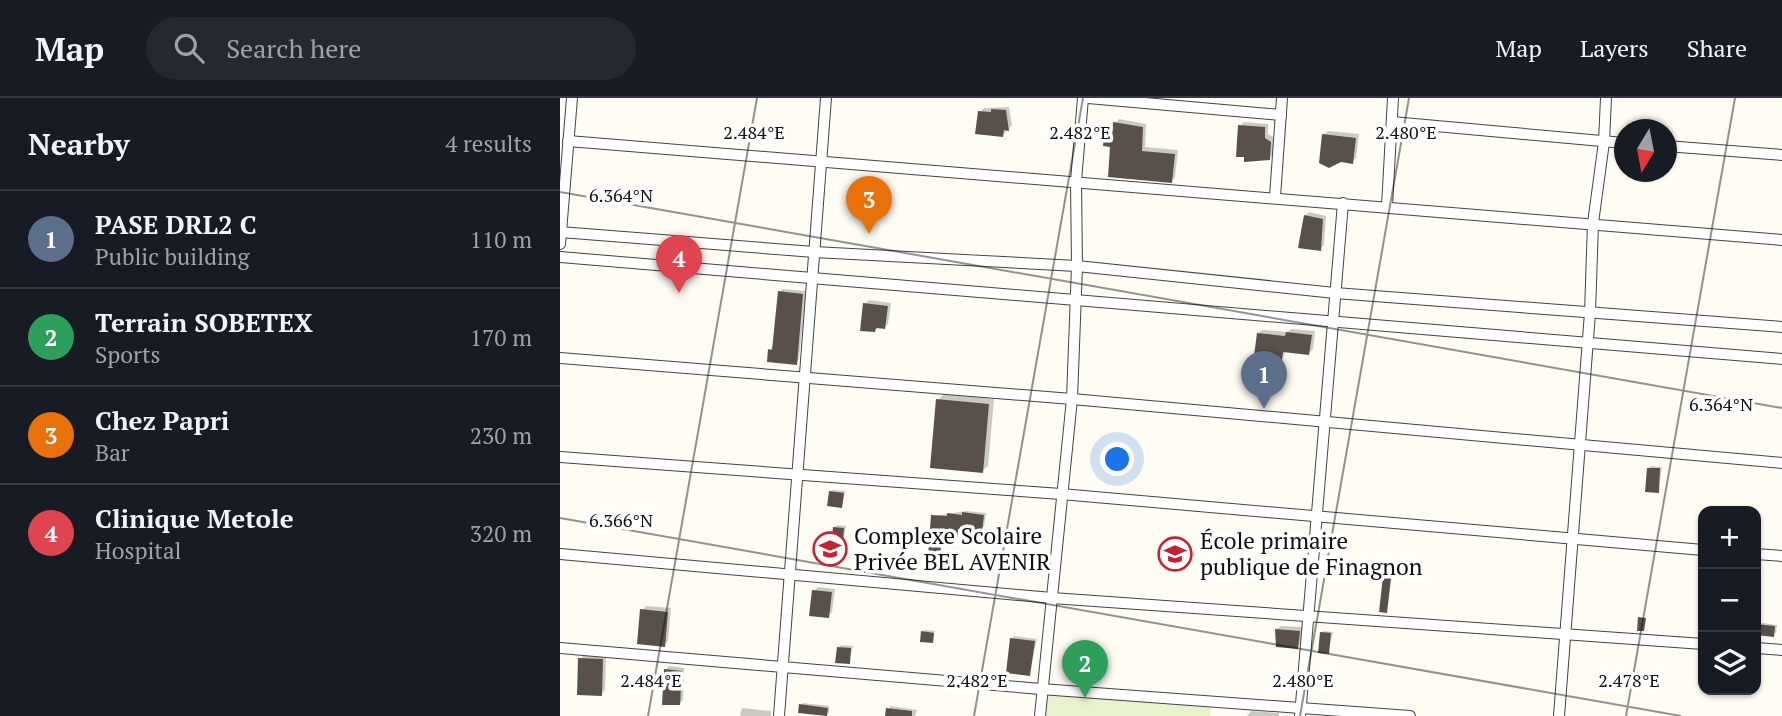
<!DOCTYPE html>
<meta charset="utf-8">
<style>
body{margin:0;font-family:"PT Serif",serif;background:#242831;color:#f1f3f6}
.controls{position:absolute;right:21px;bottom:21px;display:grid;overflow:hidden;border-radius:14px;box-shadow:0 2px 5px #0004}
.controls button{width:63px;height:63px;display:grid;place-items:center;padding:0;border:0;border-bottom:2px solid #363941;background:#171b24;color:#f1f3f6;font:35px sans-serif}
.compass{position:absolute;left:1054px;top:21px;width:63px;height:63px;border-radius:50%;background:#171b24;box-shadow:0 2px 5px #0004;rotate:190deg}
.you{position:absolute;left:558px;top:362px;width:24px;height:24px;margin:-18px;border:5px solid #fff;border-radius:50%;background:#1a73e8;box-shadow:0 0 0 10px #1a73e833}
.badge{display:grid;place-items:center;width:46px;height:46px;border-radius:50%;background:#c52335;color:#fff;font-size:23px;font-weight:700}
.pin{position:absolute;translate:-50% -58px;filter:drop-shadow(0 2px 4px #0008)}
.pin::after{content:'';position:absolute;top:37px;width:24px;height:21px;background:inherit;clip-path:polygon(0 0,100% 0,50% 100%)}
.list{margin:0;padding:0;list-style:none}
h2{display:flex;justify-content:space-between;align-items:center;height:91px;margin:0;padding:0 28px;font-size:30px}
h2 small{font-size:23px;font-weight:400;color:#9ea1a6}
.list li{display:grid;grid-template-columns:46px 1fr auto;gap:21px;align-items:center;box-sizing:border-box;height:98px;padding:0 28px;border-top:2px solid #363941}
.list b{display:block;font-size:26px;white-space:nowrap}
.list p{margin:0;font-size:23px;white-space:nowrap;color:#9ea1a6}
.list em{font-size:23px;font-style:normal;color:#9ea1a6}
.icon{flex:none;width:38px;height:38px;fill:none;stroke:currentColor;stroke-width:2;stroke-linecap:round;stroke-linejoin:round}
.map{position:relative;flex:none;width:1222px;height:618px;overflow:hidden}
header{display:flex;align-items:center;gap:42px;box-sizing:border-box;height:98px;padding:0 35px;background:#171b24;border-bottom:2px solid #363941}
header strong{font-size:33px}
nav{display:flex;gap:38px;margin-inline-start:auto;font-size:24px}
.search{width:490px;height:63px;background:#242831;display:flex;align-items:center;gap:18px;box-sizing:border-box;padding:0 24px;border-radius:38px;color:#9ea1a6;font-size:26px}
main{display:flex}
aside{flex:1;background:#171b24}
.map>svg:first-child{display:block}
</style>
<header>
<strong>Map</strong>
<div class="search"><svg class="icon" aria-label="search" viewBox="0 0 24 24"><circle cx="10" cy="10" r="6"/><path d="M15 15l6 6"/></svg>Search here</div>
<nav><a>Map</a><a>Layers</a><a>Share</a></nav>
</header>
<main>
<aside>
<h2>Nearby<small>4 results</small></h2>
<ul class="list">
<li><span class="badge" style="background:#5c6f8a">1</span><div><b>PASE DRL2 C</b><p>Public building</p></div><em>110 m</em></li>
<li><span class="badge" style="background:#2e9e5b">2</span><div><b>Terrain SOBETEX</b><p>Sports</p></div><em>170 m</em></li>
<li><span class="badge" style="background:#e8710a">3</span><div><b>Chez Papri</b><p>Bar</p></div><em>230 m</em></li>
<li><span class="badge" style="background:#e0444e">4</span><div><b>Clinique Metole</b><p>Hospital</p></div><em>320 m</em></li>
</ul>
</aside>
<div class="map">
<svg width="1222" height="618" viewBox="0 0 1222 618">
<rect width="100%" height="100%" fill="#fffcf3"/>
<path fill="#e8f2cd" d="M483 591 651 609 650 618H481Z"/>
<g fill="#0003">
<path d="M449 9 452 27 443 37 420 14 424 10Z"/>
<path d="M559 21 586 26 585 49 618 52 615 79 611 83 552 47 546 39 554 36 555 25Z"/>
<path d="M684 24 708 26V36L715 40 713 56 709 60 680 28Z"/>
<path d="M768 33 799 36 796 60 792 64 764 37Z"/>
<path d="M749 114 766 118 764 147 760 151 745 118Z"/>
<path d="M223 191 246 193 239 261 236 265 210 252 213 248 219 194Z"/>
<path d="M309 202 331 205 328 226 325 229H319L315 233 305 206Z"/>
<path d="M731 231 755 233 753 251 749 255 726 252 720 267 698 235 702 232 728 234Z"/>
<path d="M384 296 434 301 428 368 422 373 378 302Z"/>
<path d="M1091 368 1102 369 1098 394 1089 370Z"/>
<path d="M273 392 285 393 282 408 270 394Z"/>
<path d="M406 413 426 415 424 429H399L396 440 383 438 378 472 373 418Z"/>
<path d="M277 427 286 428 280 463 275 429Z"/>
<path d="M827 477H832L827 513 825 479Z"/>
<path d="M258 489 275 491 272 514 268 518 254 493Z"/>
<path d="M86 508 111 510 108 543 104 547 82 512Z"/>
<path d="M1196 524 1217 527 1216 535H1196Z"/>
<path d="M721 528 743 529 741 545 738 549 717 531Z"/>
<path d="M365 532 375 533 372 543 363 534Z"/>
<path d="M764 533 773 534 768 554 762 535Z"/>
<path d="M454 538 477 541 469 576 452 541Z"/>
<path d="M281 547 293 548 289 564 279 549Z"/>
<path d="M24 557 46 558 45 592 41 596 20 561Z"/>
<path d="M109 568 124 570 123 602 119 606 106 572Z"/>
<path d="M243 605 269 608V614L266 617 240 607Z"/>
<path d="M330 608 357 612 355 618H327Z"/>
<path d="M182 610 211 613V618H180Z"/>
<path d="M691 613 719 615V618H687Z"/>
</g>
<g fill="#59504c">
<path d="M431 11 446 12 449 33 444 32 443 39 415 36 418 13 431 14Z"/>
<path d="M553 24 583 29 582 53 615 56 612 85 548 79 550 49 543 48 544 38 552 39Z"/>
<path d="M678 27 705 29V40L711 44 710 62 684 64V59H676Z"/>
<path d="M762 36 796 40 793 66 781 64 769 70 759 65Z"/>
<path d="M744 117 763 121 761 153 738 150Z"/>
<path d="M218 193 243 196 237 267 207 264 208 251 212 252Z"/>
<path d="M303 205 328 208 325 231 316 230 315 234 300 233Z"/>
<path d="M726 234 752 237 749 257 723 254 721 269 693 266 697 235 725 238Z"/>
<path d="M376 301 429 306 423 375 370 370Z"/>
<path d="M1087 370H1100L1099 395 1085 394Z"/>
<path d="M269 393 284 395 282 410 267 408Z"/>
<path d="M402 414 424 417 422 434 398 431 397 442 382 440 378 474 367 473 371 417 387 418V415L402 417Z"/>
<path d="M273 429 284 430 281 465 269 464Z"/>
<path d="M823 478 831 479 827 515 819 514Z"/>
<path d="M252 492 272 494 269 520 249 518Z"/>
<path d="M80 511 108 514 105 549 77 546Z"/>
<path d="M1078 519 1086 520 1084 533H1077Z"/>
<path d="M1196 526 1215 528 1214 539 1196 537Z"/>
<path d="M715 531 740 533 738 551 716 549Z"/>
<path d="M361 533 374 535 373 545 360 544Z"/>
<path d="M760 534 771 535 769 556 758 555Z"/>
<path d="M450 540 475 543 470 578 446 575Z"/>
<path d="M277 549 291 550 290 566 275 565Z"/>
<path d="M18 560 43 561 42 598 17 597Z"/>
<path d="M104 571 122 573 120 607H102Z"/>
<path d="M239 606 268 610 267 618 238 615Z"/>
<path d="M326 610 352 613V618H325Z"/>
</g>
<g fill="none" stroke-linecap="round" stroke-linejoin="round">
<defs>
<g id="street">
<path d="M528 0 721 17"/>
<path d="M832 24 1064 45"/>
<path d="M8 43 1222 142"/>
<path d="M1106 48 1222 57"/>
<path d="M715 99 722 0"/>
<path d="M827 108 833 0"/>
<path d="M0 134 254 154 517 168 775 195 1222 229"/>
<path d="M0 146 12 0"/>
<path d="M0 159 1222 261"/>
<path d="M0 260 512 301 1222 365"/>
<path d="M0 359 501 396 1143 452"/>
<path d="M0 456 492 500 1143 546"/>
<path d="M1196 456 1222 458"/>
<path d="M0 550 481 591 850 618"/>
<path d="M1196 550 1222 552"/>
<path d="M219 618 266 0"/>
<path d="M480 618 512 301 517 168 516 83 523 0"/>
<path d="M740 618 783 105"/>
<path d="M999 618 1030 215 1033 125 1044 44 1046 0"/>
</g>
</defs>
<use href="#street" stroke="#434343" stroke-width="12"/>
<use href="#street" stroke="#fff" stroke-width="10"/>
</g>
<path fill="none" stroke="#101010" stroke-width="2" stroke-opacity="0.45" d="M0 94 1222 310M0 420 1121 618M88 618 197 0M414 618 523 0M740 618 849 0M1066 618 1175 0"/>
<defs>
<symbol id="school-ring" viewBox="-11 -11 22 22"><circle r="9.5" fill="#fff" stroke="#c52335" stroke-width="1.5"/><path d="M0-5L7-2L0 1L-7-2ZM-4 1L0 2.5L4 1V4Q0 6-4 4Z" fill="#c52335"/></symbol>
</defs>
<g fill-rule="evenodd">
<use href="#school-ring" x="251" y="432" width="38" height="38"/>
<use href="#school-ring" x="596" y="437" width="38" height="38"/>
</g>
<g text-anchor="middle" stroke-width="7" stroke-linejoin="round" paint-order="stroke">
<g font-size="23" fill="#101010" stroke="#fff" text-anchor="start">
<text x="294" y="446">Complexe Scolaire<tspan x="294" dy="26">Privée BEL AVENIR</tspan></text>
<text x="640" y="451">École primaire<tspan x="640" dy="26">publique de Finagnon</tspan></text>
</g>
</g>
<g font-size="18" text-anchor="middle" fill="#101010" stroke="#fff" stroke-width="7" stroke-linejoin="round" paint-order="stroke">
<text x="194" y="41">2.484°E</text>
<text x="520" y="41">2.482°E</text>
<text x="846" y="41">2.480°E</text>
<text x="61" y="104">6.364°N</text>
<text x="1161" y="313">6.364°N</text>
<text x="61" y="429">6.366°N</text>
<text x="91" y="589">2.484°E</text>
<text x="417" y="589">2.482°E</text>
<text x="743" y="589">2.480°E</text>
<text x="1069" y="589">2.478°E</text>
</g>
</svg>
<div class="controls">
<button>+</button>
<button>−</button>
<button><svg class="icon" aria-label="layers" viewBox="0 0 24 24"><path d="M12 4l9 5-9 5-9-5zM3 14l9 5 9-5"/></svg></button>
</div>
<svg class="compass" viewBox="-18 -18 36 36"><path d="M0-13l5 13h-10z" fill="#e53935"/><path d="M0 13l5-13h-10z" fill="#9ea1a6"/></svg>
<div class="you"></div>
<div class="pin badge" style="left:704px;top:311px;background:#5c6f8a">1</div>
<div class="pin badge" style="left:525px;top:600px;background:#2e9e5b">2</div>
<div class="pin badge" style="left:309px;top:136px;background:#e8710a">3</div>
<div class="pin badge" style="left:119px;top:195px;background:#e0444e">4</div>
</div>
</main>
